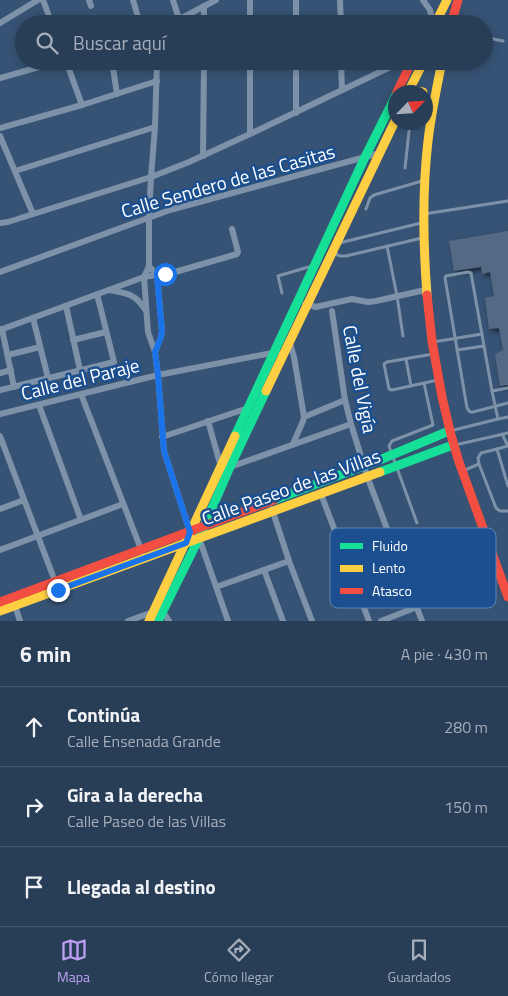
<!DOCTYPE html>
<html lang="es">
<meta charset="utf-8">
<style>
body{margin:0;font-family:"Titillium Web",sans-serif;background:#344961;color:#f1f3f6}
.compass{position:absolute;left:388px;top:85px;width:45px;height:45px;border-radius:50%;background:#283e57;box-shadow:0 2px 8px #0003;rotate:65deg}
.stop{position:absolute;width:15px;height:15px;margin:-11px;border:4px solid #1a73e8;border-radius:50%;background:#fff}
.stop.end{background:#1a73e8;border-color:#fff;box-shadow:0 1px 5px #0008}
.list{margin:0;padding:0;list-style:none}
h2{display:flex;justify-content:space-between;align-items:center;height:65px;margin:0;padding:0 20px;font-size:21px}
h2 small{font-size:16px;font-weight:400;color:#a5aeba}
.list li{display:grid;grid-template-columns:32px 1fr auto;gap:15px;align-items:center;box-sizing:border-box;height:80px;padding:0 20px;border-top:1px solid #44576d}
.list b{display:block;font-size:19px;white-space:nowrap}
.list p{margin:0;font-size:16px;white-space:nowrap;color:#a5aeba}
.list em{font-size:16px;font-style:normal;color:#a5aeba}
.icon{flex:none;width:28px;height:28px;fill:none;stroke:currentColor;stroke-width:2;stroke-linecap:round;stroke-linejoin:round}
.map{position:relative;flex:none;width:508px;height:621px;overflow:hidden}
.search{position:absolute;background:#283e57;box-shadow:0 2px 8px #0003;left:15px;right:15px;top:15px;height:55px;display:flex;align-items:center;gap:12px;box-sizing:border-box;padding:0 18px;border-radius:28px;color:#a5aeba;font-size:19px}
.sheet{height:305px;background:#283e57}
nav{display:flex;justify-content:space-around;align-items:center;box-sizing:border-box;height:70px;border-top:1px solid #44576d;background:#283e57;font-size:14px;color:#a5aeba}
nav a{display:grid;justify-items:center;gap:2px}
nav .on{color:#bca0f2}
.map>svg:first-child{display:block}
</style>
<div class="map">
<svg width="508" height="621" viewBox="0 0 508 621">
<defs>
<filter id="shadow"><feDropShadow dx="2.5" dy="2.5" stdDeviation="2.5" flood-color="#0009"/></filter>
</defs>
<rect width="100%" height="100%" fill="#365274"/>
<path fill="#526984" filter="url(#shadow)" d="M508 231V385L500 386 495 354 503 350 499 328 489 329 485 298 494 296 490 272 482 274 481 267 454 271 449 241Z"/>
<g fill="none" stroke-linecap="round" stroke-linejoin="round">
<g stroke="#7d92a8" stroke-width="3">
<path d="M484 37 503 41"/>
<path d="M405 168 410 122"/>
<path d="M366 209 370 198 374 195 422 181"/>
<path d="M424 214 508 201"/>
<path d="M339 243 421 223"/>
<path d="M387 246 397 296 403 336"/>
<path d="M333 253 340 256H346L422 238"/>
<path d="M282 293 278 276 312 266"/>
<path d="M433 342 482 334"/>
<path d="M457 350 484 346"/>
<path d="M433 354 387 362 384 364 389 389 392 390 438 380"/>
<path d="M406 359 411 386"/>
<path d="M492 391 508 388"/>
<path d="M508 403 473 412H470L467 408 445 278 446 276 468 272 471 273 492 391 498 419 508 417"/>
<path d="M450 431 498 419"/>
<path d="M502 434 508 446 497 449 508 486"/>
<path d="M455 445 508 433"/>
<path d="M479 464 478 458 481 453 497 449"/>
<path d="M465 470 479 464 496 508 500 511H508"/>
<path d="M417 523 389 446 392 441 433 425 424 383"/>
<path d="M443 550 450 567 448 569 442 572C437 570 434 559 434 554L435 553 483 534"/>
</g>
<g stroke="#7d92a8" stroke-width="6">
<path d="M43 0 52 24"/>
<path d="M89 0 91 6"/>
<path d="M133 0 140 24"/>
<path d="M173 0 179 19"/>
<path d="M296 0V24"/>
<path d="M340 0 341 24"/>
<path d="M423 0 430 10 433 24"/>
<path d="M0 23 38 0"/>
<path d="M170 24 216 0"/>
<path d="M204 24V6"/>
<path d="M250 24V0"/>
<path d="M66 61 82 105"/>
<path d="M112 61 117 94"/>
<path d="M157 61 155 127 151 177 149 217V266L144 277 148 332 155 352 158 375 164 451 190 532"/>
<path d="M296 61V113"/>
<path d="M341 61 342 90"/>
<path d="M0 78 60 61"/>
<path d="M0 128 82 105 157 81"/>
<path d="M250 134V61"/>
<path d="M0 136 33 214"/>
<path d="M203 156 204 61"/>
<path d="M15 171 155 127"/>
<path d="M0 223 8 222 151 177 189 162 250 134 403 61"/>
<path d="M149 266 157 275 162 331 161 337 155 352"/>
<path d="M0 272 170 210 380 153"/>
<path d="M109 290C127 293 136 294 146 311"/>
<path d="M305 304 316 307 320 306 352 299 368 302 376 301 425 290"/>
<path d="M66 306 80 370"/>
<path d="M332 311 345 400 351 424 367 476 422 621"/>
<path d="M33 318 48 378"/>
<path d="M2 329 14 387"/>
<path d="M0 330 144 277 175 272 237 254 238 252 232 229"/>
<path d="M73 340 106 332"/>
<path d="M290 343 294 357 304 417 303 421 293 444"/>
<path d="M8 355 40 347"/>
<path d="M0 373 11 370"/>
<path d="M0 390 114 362 97 294"/>
<path d="M81 394 142 552"/>
<path d="M39 405 81 520"/>
<path d="M0 414 158 375 277 352"/>
<path d="M304 417 345 400"/>
<path d="M208 421 221 467H230L351 424"/>
<path d="M0 436 56 584"/>
<path d="M162 437 248 408"/>
<path d="M321 494 369 621"/>
<path d="M0 509 24 500"/>
<path d="M272 509 289 561 312 621"/>
<path d="M199 538 228 621"/>
<path d="M0 550 123 504"/>
<path d="M264 570 283 621"/>
<path d="M216 587 289 561"/>
<path d="M14 603 20 621"/>
<path d="M128 621 153 612H163L169 621"/>
<path d="M381 621 417 607"/>
</g>
<g stroke="#16e098" stroke-width="9">
<path d="M235 436 365 157 396 95"/>
<path d="M380 472 453 445"/>
<path d="M274 500 382 459 449 431"/>
<path d="M158 621 199 538 230 467 266 391"/>
</g>
<g stroke="#ffcf43" stroke-width="9">
<path d="M435 24 447 0"/>
<path d="M408 92 424 61"/>
<path d="M408 92 417 91 423 92"/>
<path d="M427 295C423 243 422 192 428 141 431 114 437 87 442 61"/>
<path d="M266 391 396 119"/>
<path d="M0 611 380 472"/>
<path d="M149 621 235 436"/>
</g>
<g stroke="#f24e42" stroke-width="9">
<path d="M451 24 458 0"/>
<path d="M397 92 412 61"/>
<path d="M427 295 432 341 442 397 451 435 459 462 508 597"/>
<path d="M0 602 274 500"/>
</g>
</g>
<g fill="none" stroke-linecap="round" stroke-linejoin="round">
<path stroke="#1a73e8" stroke-width="6" d="M58 590 186 543 190 532 164 451 158 375 155 352 161 337 162 331 157 275 165 274"/>
</g>
<g text-anchor="middle" stroke-width="5" stroke-linejoin="round" paint-order="stroke">
<g font-size="19" fill="#fff" stroke="#1b4f8f">
<text transform="translate(228 181) rotate(-16)" y="7">Calle Sendero de las Casitas</text>
<text transform="translate(80 379) rotate(-14)" y="7">Calle del Paraje</text>
<text transform="translate(360 379) rotate(79)" y="7">Calle del Vigía</text>
<text transform="translate(291 487) rotate(-20)" y="7">Calle Paseo de las Villas</text>
</g>
</g>
<rect x="330" y="528" width="166" height="80" rx="8" fill="#1b4f8f" stroke="#5f84b1" stroke-width="1"/>
<rect x="340" y="543" width="23" height="6" fill="#16e098"/>
<rect x="340" y="565" width="23" height="7" fill="#ffcf43"/>
<rect x="340" y="588" width="23" height="6" fill="#f24e42"/>
<g font-size="14" fill="#fff">
<text x="372" y="551">Fluido</text>
<text x="372" y="573">Lento</text>
<text x="372" y="596">Atasco</text>
</g>
</svg>
<svg class="compass" viewBox="-18 -18 36 36"><path d="M0-13l5 13h-10z" fill="#e53935"/><path d="M0 13l5-13h-10z" fill="#a5aeba"/></svg>
<div class="stop" style="left:165px;top:274px"></div>
<div class="stop end" style="left:58px;top:590px"></div>
<div class="search"><svg class="icon" aria-label="search" viewBox="0 0 24 24"><circle cx="10" cy="10" r="6"/><path d="M15 15l6 6"/></svg>Buscar aquí</div>
</div>
<section class="sheet">
<h2>6 min<small>A pie · 430 m</small></h2>
<ul class="list">
<li><svg class="icon" aria-label="ahead" viewBox="0 0 24 24"><path d="M12 20V5M6 11l6-6 6 6"/></svg><div><b>Continúa</b><p>Calle Ensenada Grande</p></div><em>280 m</em></li>
<li><svg class="icon" aria-label="right" viewBox="0 0 24 24"><path d="M7 20v-9h11M14 6l5 5-5 5"/></svg><div><b>Gira a la derecha</b><p>Calle Paseo de las Villas</p></div><em>150 m</em></li>
<li><svg class="icon" aria-label="arrive" viewBox="0 0 24 24"><path d="M6 21V4h12l-3 4 3 4H6"/></svg><div><b>Llegada al destino</b></div></li>
</ul>
</section>
<nav>
<a class="on"><svg class="icon" aria-label="map" viewBox="0 0 24 24"><path d="M3 6l6-2 6 2 6-2v14l-6 2-6-2-6 2zM9 4v14M15 6v14"/></svg>Mapa</a>
<a><svg class="icon" aria-label="directions" viewBox="0 0 24 24"><path d="M12 3l9 9-9 9-9-9zM9 14v-3h6M13 9l2 2-2 2"/></svg>Cómo llegar</a>
<a><svg class="icon" aria-label="saved" viewBox="0 0 24 24"><path d="M7 4h10v16l-5-4-5 4z"/></svg>Guardados</a>
</nav>
